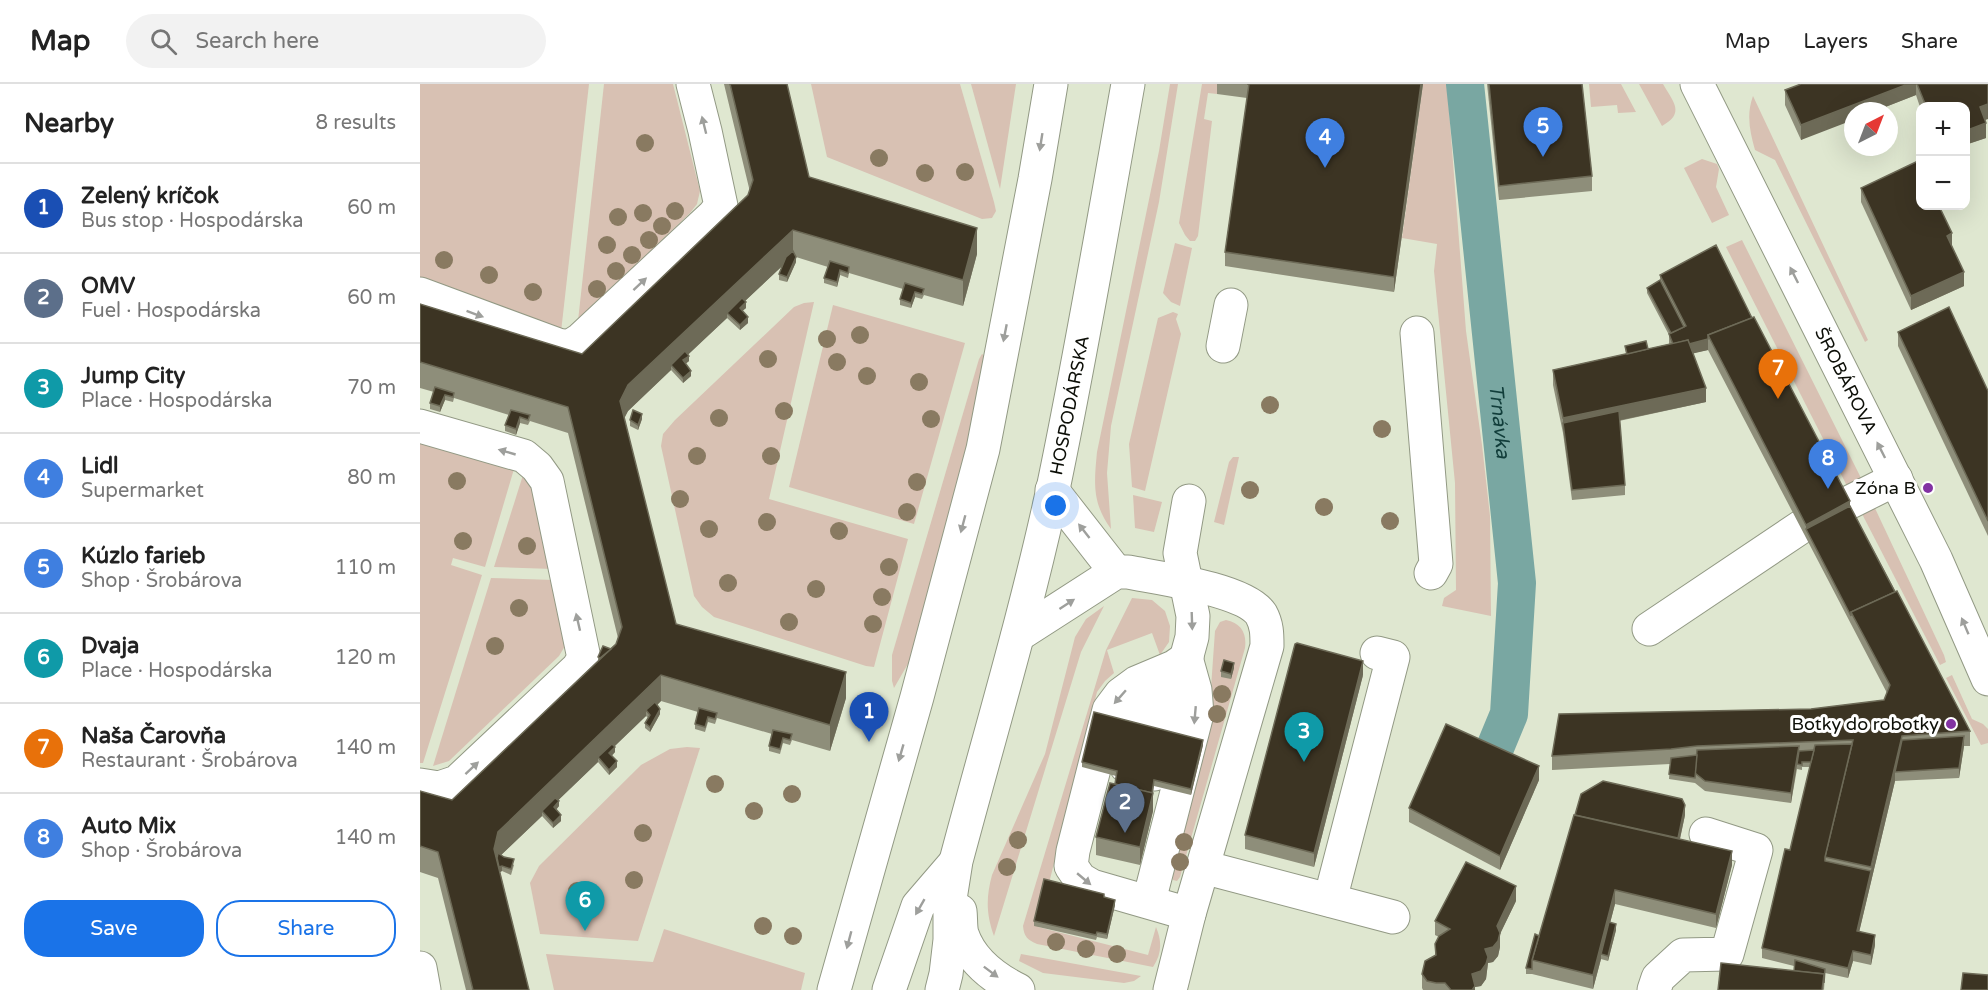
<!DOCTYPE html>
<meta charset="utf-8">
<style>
body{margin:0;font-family:"Varela Round",sans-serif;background:#f2f2f2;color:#222}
.controls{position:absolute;right:18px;top:18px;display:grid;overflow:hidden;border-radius:12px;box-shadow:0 6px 24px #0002}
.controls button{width:54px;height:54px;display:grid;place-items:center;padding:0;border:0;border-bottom:2px solid #e0e0e0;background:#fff;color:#222;font:30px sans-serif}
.compass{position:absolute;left:1424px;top:18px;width:54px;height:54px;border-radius:50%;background:#fff;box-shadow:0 6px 24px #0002;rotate:42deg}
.you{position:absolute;left:636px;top:422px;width:21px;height:21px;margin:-15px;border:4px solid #fff;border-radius:50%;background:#1a73e8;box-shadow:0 0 0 9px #1a73e833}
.badge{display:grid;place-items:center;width:39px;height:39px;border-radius:50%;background:#1a73e8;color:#fff;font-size:20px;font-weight:700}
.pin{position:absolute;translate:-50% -50px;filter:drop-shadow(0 2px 3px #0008)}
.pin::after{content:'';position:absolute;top:32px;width:21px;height:18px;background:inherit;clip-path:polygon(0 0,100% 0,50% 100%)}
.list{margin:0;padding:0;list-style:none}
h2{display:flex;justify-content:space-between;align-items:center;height:78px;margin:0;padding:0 24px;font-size:26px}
h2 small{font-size:20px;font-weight:400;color:#767676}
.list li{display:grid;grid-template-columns:39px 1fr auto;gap:18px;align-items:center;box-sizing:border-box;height:90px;padding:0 24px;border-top:2px solid #e0e0e0}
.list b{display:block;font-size:22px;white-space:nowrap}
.list p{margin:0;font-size:20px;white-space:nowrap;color:#767676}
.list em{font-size:20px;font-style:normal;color:#767676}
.actions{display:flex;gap:12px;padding:18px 24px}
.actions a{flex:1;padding:14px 0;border:2px solid #1a73e8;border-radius:24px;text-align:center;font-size:21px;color:#1a73e8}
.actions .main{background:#1a73e8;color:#fff}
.icon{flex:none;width:33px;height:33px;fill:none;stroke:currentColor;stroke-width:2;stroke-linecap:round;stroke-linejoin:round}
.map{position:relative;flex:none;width:1568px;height:906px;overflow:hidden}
header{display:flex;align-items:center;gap:36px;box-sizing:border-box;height:84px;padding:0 30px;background:#fff;border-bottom:2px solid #e0e0e0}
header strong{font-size:28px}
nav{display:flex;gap:33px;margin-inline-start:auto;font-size:21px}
.search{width:420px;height:54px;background:#f2f2f2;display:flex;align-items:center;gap:15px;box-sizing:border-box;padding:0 21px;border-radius:33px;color:#767676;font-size:22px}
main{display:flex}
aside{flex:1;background:#fff}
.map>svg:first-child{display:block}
</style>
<header>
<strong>Map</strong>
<div class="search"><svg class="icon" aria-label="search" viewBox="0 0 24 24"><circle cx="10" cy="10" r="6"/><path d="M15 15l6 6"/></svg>Search here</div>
<nav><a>Map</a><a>Layers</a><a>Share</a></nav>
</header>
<main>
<aside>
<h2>Nearby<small>8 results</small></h2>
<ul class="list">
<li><span class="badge" style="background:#1a4fb4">1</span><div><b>Zelený kríčok</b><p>Bus stop · Hospodárska</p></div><em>60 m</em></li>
<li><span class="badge" style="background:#5c6f8a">2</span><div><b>OMV</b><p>Fuel · Hospodárska</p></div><em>60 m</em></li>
<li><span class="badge" style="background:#0f9aa8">3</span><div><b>Jump City</b><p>Place · Hospodárska</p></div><em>70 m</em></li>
<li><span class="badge" style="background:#3f7fe0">4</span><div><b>Lidl</b><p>Supermarket</p></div><em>80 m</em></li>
<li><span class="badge" style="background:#3f7fe0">5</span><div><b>Kúzlo farieb</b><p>Shop · Šrobárova</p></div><em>110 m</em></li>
<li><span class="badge" style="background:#0f9aa8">6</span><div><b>Dvaja</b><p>Place · Hospodárska</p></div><em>120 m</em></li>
<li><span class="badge" style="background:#e8710a">7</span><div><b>Naša Čarovňa</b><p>Restaurant · Šrobárova</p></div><em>140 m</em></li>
<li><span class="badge" style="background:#3f7fe0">8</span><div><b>Auto Mix</b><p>Shop · Šrobárova</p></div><em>140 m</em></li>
</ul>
<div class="actions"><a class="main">Save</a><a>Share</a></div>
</aside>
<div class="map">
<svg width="1568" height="906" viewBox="0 0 1568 906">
<rect width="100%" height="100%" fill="#dfe7d0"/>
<g fill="#d8c1b3">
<path d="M0 0H169L141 248 0 195Z"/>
<path d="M184 0H253L280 107 277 120 270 129 158 237Z"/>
<path d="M391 0H540L574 118 576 127 572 134 562 135 407 73Z"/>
<path d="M551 0H596L580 105Z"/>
<path d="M750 0H758L739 118 691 342 687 389 691 445C672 419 674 399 677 368L739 67Z"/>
<path d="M782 0H798L797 10 788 9 784 35 792 37 778 152 775 157H770L765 151 759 139Z"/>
<path d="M1003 0H1027L1046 247 1062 361 1070 432 1071 532 1022 522 1024 514 1036 506 1035 399 1014 187 1017 160 982 154Z"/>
<path d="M1169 0H1201L1216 28 1198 29 1197 21 1171 23Z"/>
<path d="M1219 0H1243C1254 19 1265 29 1242 42Z"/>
<path d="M1333 12 1448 256 1445 258 1355 76 1335 66C1330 48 1326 31 1333 12Z"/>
<path d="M1282 75 1297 80 1299 85 1296 103 1309 131 1292 139 1264 84Z"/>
<path d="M1322 156 1444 400 1430 408 1306 163Z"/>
<path d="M755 159 772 164 760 222 751 218 743 209Z"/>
<path d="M394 218 349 415 488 455 454 583 446 582 294 533 282 523 274 512 241 362 243 350 255 336 374 223 384 219Z"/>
<path d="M413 221 545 259 494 440 369 403Z"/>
<path d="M753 228 758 230 756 235 761 250 725 407 712 403 709 360 738 234Z"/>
<path d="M562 270 567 273 560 320 500 559 474 604 472 597V571L559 275Z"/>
<path d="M0 353 94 385 65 483 33 474 31 481 62 491 3 679H0Z"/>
<path d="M813 373H819L804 441 794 438 809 378Z"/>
<path d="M103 391 115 401 133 485 74 483Z"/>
<path d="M713 411 742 418 734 448 715 444Z"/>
<path d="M1453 420 1524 571 1526 578 1520 581 1440 426Z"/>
<path d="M71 494 134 496 145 562 139 572 29 677 13 682Z"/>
<path d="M712 514 732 516 745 527 750 542 749 558 740 571 732 549 687 566 694 589 685 597 677 608 618 843 728 871 736 843C742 857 742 870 733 883L617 860C608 856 604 853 603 842L686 566Z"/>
<path d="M684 522 661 568 574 852C566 830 566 813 572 791L625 670 655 553 666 535Z"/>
<path d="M806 536C821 539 827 549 825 564L760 793 757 797 753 796 751 790 789 632 795 547 800 538Z"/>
<path d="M1532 591 1552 635 1563 640 1568 645V659L1561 661 1526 594Z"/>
<path d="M267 663 280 664 218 857 120 850 110 799 119 782 221 681 250 665Z"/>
<path d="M244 845 385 889 381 906H134L126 870 233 878Z"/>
<path d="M601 870 721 892 714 897 704 899 623 889 599 877Z"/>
</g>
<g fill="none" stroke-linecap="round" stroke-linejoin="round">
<path stroke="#79a7a2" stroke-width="38" id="s1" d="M1045 0 1097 499 1089 630 1072 671"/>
<defs>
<g id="minor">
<path id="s2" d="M1277 0 1516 476 1568 595"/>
<path d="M0 210 138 261 149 263 160 256 294 131 301 122 285 47 273 0"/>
<path d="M997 249 1016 480 1011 489"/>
<path d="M803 262 811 221"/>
<path d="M0 342 104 372 117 383 127 397 164 574 158 584 37 698 19 704 0 701"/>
<path d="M632 406 696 488"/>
<path d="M1424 421 1476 395"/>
<path d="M1229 545 1381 443"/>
<path d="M598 551 696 488H708C738 494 824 505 841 530 847 541 847 550 847 562L769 830 750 906"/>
<path d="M767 574 754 583 716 599 701 610 689 626 653 767 651 782 660 795 672 802 769 830"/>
<path d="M706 682 718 633 730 616 756 586"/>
<path d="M735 690 772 553 773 532 760 469 769 417"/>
<path d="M783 783 973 833"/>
<path d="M910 816 973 573 957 569"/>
<path d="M729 817 777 630 775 606 768 581"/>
<path d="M540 827C541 834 540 843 542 850 551 877 574 894 598 906"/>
<path d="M0 884 4 906"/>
<path d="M414 906 497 613 563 365 615 95 631 0"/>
<path d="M469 906 498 822 535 779"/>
<path id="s3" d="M522 906 526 890 530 856V815L536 777C569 653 606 530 633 405 661 271 684 135 708 0"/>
<path d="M1234 906 1238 894 1263 871 1307 870 1336 766 1286 750"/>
</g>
</defs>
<use href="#minor" stroke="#929984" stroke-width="35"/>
<use href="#minor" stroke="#fff" stroke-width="33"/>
</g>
<g fill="#897a61">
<circle cx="225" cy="59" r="9"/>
<circle cx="459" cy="74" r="9"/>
<circle cx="545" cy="88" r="9"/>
<circle cx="505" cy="89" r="9"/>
<circle cx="255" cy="127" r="9"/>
<circle cx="223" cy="129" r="9"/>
<circle cx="198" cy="133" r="9"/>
<circle cx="242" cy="142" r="9"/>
<circle cx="229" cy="156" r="9"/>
<circle cx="187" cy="161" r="9"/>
<circle cx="212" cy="171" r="9"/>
<circle cx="24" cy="176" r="9"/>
<circle cx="196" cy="187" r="9"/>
<circle cx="69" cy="191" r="9"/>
<circle cx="177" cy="205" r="9"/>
<circle cx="113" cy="208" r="9"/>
<circle cx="440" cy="251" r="9"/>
<circle cx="407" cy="255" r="9"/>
<circle cx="348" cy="275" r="9"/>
<circle cx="417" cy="278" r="9"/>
<circle cx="447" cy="292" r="9"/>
<circle cx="499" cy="298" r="9"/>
<circle cx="850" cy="321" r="9"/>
<circle cx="364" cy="327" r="9"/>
<circle cx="299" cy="334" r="9"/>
<circle cx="511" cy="335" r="9"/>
<circle cx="962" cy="345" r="9"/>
<circle cx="277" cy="372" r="9"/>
<circle cx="351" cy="372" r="9"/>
<circle cx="37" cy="397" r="9"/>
<circle cx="497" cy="398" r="9"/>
<circle cx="830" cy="406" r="9"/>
<circle cx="260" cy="415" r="9"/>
<circle cx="904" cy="423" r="9"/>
<circle cx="487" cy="428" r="9"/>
<circle cx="970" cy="437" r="9"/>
<circle cx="347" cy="438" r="9"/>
<circle cx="289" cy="445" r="9"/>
<circle cx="419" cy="447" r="9"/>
<circle cx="43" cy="457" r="9"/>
<circle cx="107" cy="462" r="9"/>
<circle cx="469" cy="483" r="9"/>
<circle cx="308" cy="499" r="9"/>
<circle cx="396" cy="505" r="9"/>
<circle cx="462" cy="513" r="9"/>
<circle cx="99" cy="524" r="9"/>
<circle cx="369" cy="538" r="9"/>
<circle cx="453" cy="540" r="9"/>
<circle cx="75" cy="562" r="9"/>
<circle cx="802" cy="610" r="9"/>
<circle cx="797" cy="630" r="9"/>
<circle cx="295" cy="700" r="9"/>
<circle cx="372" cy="710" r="9"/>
<circle cx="334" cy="727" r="9"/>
<circle cx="223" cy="749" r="9"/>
<circle cx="598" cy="756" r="9"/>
<circle cx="764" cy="758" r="9"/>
<circle cx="760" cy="778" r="9"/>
<circle cx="587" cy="783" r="9"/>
<circle cx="214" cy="796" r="9"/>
<circle cx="157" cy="807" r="9"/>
<circle cx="343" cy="842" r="9"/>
<circle cx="373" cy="852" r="9"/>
<circle cx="636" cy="858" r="9"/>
<circle cx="666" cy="865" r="9"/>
<circle cx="697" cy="870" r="9"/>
</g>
<g fill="#8e8e7a">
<path d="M304 0H367L389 93 557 170 543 222 504 211 502 215 495 213 491 224 480 221V215L483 205 429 189 428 194 420 191 417 203 404 199V194L408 183 376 173V178L367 198 359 196V190L362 182 325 217 326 224 322 227 328 239 320 246 307 234 268 270 269 277 265 280 271 292 263 299 251 286 208 327 204 334 256 540 426 614 410 667 372 656 370 661 363 659 360 670 349 667V662L352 650 297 634 295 640 288 638 285 648 275 645V640L278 628 241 617 237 621 240 630 230 648 225 644V639L228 634 226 632 195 662V668L192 672 197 683 189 691 178 678 138 716 139 722 136 726 141 737 133 744 122 732 81 771 94 781 91 791 82 787 80 788 109 906H46L18 794 0 788V707L32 716 178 577V573L196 560 198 554 148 349 110 337 108 341 100 339 96 351 85 347V341L89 331 34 314 33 318 25 316 20 328 10 325V319L14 308 0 304V220L162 270 328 111 330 108Z"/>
<path d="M797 0H1003L974 208 805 182V168L827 14 797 10Z"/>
<path d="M1067 0H1162L1172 92V107L1079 116Z"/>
<path d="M1381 0H1568L1564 36 1566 54 1545 61V22L1500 23 1496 11 1455 27H1433L1381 56 1365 21V6Z"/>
<path d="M1441 104 1532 163 1544 202 1491 226 1441 118Z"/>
<path d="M1240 191 1332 234 1430 422 1550 647V662H1544L1539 694 1475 697 1439 848 1455 861 1451 881 1433 877 1428 894 1405 889 1404 906 1374 887V882L1342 874V864L1370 766 1390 683H1382V686L1377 685 1371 719 1285 707 1275 699 1249 695 1250 680 1132 686V672L1391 625 1464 616 1467 609 1288 266 1273 269 1286 318 1199 337 1205 401V411L1152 416 1143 349 1133 301V286L1206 270 1205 262 1228 265 1249 260V251L1227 209V204L1240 196Z"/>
<path d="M1478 248 1568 307V452L1478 262Z"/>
<path d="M222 335 218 346 210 342V336Z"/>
<path d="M814 584 811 595 801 593V587Z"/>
<path d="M943 591 894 783 825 765V751Z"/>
<path d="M783 661 771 711 734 702 733 709V727L720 781 676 771V753L695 700 696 692 662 683V678Z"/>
<path d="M1119 696 1080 786 989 738V724Z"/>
<path d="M1155 731H1265L1260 755 1312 781 1296 844 1195 820 1190 839 1196 846 1188 877 1181 875 1173 905 1112 890H1106V884L1119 852Z"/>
<path d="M684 813 695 821 687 855 677 853 676 856 614 842V837Z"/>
<path d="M1096 817 1080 850V863L1078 872 1073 878 1068 879 1066 895 1061 902 1055 903V906H1003L1002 904V890L1015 871V860L1019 853 1015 851V837Z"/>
</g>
<g fill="#6d6a57">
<path d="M1001 0H1003L974 208V193Z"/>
<path d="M1488 0H1496V11L1455 27H1433V36L1381 56V41Z"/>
<path d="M1568 20V35L1560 38V23Z"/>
<path d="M1566 39V54L1545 61V47Z"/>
<path d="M557 144V170L543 222V196Z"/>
<path d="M373 146V172L310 231 307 229V234L254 284 251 281V286L208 327 200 343V317L208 301Z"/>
<path d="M1532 149V163L1527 152Z"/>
<path d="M376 173V178L367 198V193Z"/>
<path d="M420 186V191L417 203V198Z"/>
<path d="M1544 188V202L1491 226V212Z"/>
<path d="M495 208V213L491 224V219Z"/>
<path d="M326 218V224L320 229V224Z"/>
<path d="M328 233V239L320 246V241Z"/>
<path d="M1288 255V266L1254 274V264Z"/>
<path d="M269 272V277L263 282V276Z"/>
<path d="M271 287V292L263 299V294Z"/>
<path d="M1286 304V318L1144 348 1143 339V349V334Z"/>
<path d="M25 311V316L20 328V322Z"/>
<path d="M222 330V335L218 346V341Z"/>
<path d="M100 333V339L96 351V345Z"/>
<path d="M1430 417V432L1386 445V455V441Z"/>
<path d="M943 577V591L894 783V769Z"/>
<path d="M814 579V584L811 595V590Z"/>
<path d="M426 588V614L410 667V641Z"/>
<path d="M241 591V617L229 629 226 626V632L180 676 178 673V678L124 730 122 727V732L78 774 82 782V787L74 791V765L78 748Z"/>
<path d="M240 625V630L230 648V643Z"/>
<path d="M1482 652V666L1475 688V697L1437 857V847Z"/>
<path d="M1544 652V662L1539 694V684Z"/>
<path d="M783 656V661L771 711V705Z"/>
<path d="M1379 662V672L1377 680 1371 719V709Z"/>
<path d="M195 663V668L189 674V669Z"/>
<path d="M197 677V683L189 691V686Z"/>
<path d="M1119 682V696L1080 786V772Z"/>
<path d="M733 709V727L720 781V763Z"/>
<path d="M139 717V722L134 728V723Z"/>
<path d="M1265 721V731L1257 768V758Z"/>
<path d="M141 731V737L133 744V739Z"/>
<path d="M1312 767V781L1296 844V830Z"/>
<path d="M1096 802V817L1080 850V863L1078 872 1073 878 1068 879 1066 895 1061 902 1055 903V906H1052V890Z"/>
<path d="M1195 806V820L1182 870H1181V875L1173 905V891Z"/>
<path d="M695 816V821L687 855V850Z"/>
<path d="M1196 840V846L1188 877V872Z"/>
<path d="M1455 851V861L1451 881V871Z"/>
<path d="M1433 867V877L1428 894V884Z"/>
</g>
<g fill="#3c3423" stroke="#6d6a57" stroke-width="1.5">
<path d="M310 0H367L389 93 557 144 543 196 373 146 208 301 200 317 256 540 426 588 410 641 241 591 78 748 74 765 109 906H53L18 768 0 762V707L32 716 196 560 202 543 148 323 0 278V220L162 270 328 111 333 96Z"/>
<path d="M827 0H1001L974 193 805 168 829 0Z"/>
<path d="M1069 0H1162L1172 92 1079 102Z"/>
<path d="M1381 0H1488L1381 41 1365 6Z"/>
<path d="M1497 0H1568V20L1560 23 1566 39 1545 47V22H1506Z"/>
<path d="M1498 77 1500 81V122H1519L1532 149 1527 152 1544 188 1491 212 1441 104Z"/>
<path d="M1296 161 1332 234 1288 251V255L1269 260 1268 256 1253 260 1249 250 1266 242 1240 191Z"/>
<path d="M373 167 376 173 367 193 359 190 366 173Z"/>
<path d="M410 177 429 183 428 189 420 186 417 198 404 194Z"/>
<path d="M1240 196 1264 243 1251 249 1227 204Z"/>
<path d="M485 199 504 205 502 210 495 208 491 219 480 215Z"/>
<path d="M322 214 326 218 320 224 328 233 320 241 307 229Z"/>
<path d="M1529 223 1568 307V437L1478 248Z"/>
<path d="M1334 233 1430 417 1386 441 1288 251Z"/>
<path d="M1268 256 1286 304 1143 334 1133 286Z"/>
<path d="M1226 257 1228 265 1207 270 1205 262Z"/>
<path d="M265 267 269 272 263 276 271 287 263 294 251 281Z"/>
<path d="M15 303 34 309 33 313 25 311 20 322 10 319Z"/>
<path d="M91 326 110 331 108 336 100 333 96 345 85 341Z"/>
<path d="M213 326 222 330 218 341 210 336Z"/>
<path d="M1199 327 1205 401 1152 406 1143 339Z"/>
<path d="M1430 422 1475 508 1431 528V532L1386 445Z"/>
<path d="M1477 507 1550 647 1482 652 1451 783 1405 773 1433 656 1277 662 1251 665 1132 672 1139 630 1391 625 1464 616 1470 601 1431 528Z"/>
<path d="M877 559 943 577 894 769 825 751 875 560Z"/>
<path d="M183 562 191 565 180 574 178 573Z"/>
<path d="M804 576 814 579 811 590 801 587Z"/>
<path d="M235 618 240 625 230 643 225 639 230 631 226 626Z"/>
<path d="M279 624 297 629 295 635 288 633 285 643 275 640Z"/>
<path d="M674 628 783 656 771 705 734 696 732 709 695 700 697 687 662 678Z"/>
<path d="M1026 640 1119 682 1080 772 989 724Z"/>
<path d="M353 646 372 650 370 656 363 654 360 665 349 662Z"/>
<path d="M1544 652 1539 684 1475 688 1482 656Z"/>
<path d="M192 660 195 663 189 669 197 677 189 686 178 673Z"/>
<path d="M1432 660 1405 773V777L1451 787 1437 847 1455 851 1451 871 1433 867 1428 884 1342 864 1365 765 1370 766 1395 661Z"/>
<path d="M1379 662 1371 709 1285 697 1275 689 1277 666Z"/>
<path d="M1394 666 1391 678H1382V681L1377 680 1379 667Z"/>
<path d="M1277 671 1275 694 1249 690 1251 674Z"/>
<path d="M1183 697 1262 715 1265 721 1258 754 1155 731 1161 710Z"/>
<path d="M690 699 733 709 720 763 676 753Z"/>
<path d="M135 714 139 717 134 723 141 731 133 739 122 727Z"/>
<path d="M1154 731 1312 767 1296 830 1195 806 1173 891 1112 876Z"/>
<path d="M78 769 84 773 94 775 91 785 82 782 79 783 77 774Z"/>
<path d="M1046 778 1096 802 1077 842 1080 849 1078 857 1073 863 1065 865 1068 873 1066 880 1061 887 1052 890 1055 902 1052 906H1031L1025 899H1016L1007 897 1002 890 1005 877 1016 871 1015 860 1019 852 1030 845 1015 837Z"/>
<path d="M624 795 684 810V813L695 816 687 850 677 848 676 851 614 837Z"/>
<path d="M1189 838 1196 840 1188 872 1181 870Z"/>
<path d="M1115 850 1119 852 1112 876V885L1106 884Z"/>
<path d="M1375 876 1405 885 1404 899V890L1374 887Z"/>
<path d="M1301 879 1404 890 1402 906H1298Z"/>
<path d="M1543 889 1568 891V906H1541Z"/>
</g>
<defs><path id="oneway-solid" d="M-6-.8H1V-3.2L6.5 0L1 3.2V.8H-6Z" transform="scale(1.5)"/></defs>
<g fill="#9e9f9c">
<use href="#oneway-solid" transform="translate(284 41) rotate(-104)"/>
<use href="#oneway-solid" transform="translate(621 58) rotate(99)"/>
<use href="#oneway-solid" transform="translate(1374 191) rotate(-117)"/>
<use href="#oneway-solid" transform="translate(220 200) rotate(-43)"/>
<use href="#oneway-solid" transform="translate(55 230) rotate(20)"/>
<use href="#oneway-solid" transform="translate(585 249) rotate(101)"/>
<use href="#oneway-solid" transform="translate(1461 366) rotate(-117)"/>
<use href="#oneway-solid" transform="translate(87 368) rotate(-164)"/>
<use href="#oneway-solid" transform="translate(543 440) rotate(105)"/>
<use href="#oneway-solid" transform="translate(664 447) rotate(-128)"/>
<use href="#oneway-solid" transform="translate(647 520) rotate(-33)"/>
<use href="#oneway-solid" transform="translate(772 537) rotate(88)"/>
<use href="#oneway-solid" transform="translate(158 538) rotate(-103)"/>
<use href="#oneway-solid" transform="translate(1545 542) rotate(-113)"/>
<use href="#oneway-solid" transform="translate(700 613) rotate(131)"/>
<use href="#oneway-solid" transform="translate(775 631) rotate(95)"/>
<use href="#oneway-solid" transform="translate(481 669) rotate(106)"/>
<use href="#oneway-solid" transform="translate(52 684) rotate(-43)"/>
<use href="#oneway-solid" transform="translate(664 795) rotate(40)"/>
<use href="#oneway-solid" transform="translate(500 823) rotate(120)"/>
<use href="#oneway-solid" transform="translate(429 856) rotate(105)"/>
<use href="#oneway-solid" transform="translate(571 888) rotate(37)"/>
</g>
<g fill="#8232a2" stroke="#fff" stroke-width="2">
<circle cx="1508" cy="404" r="6"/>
<circle cx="1531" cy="640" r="6"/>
</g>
<g text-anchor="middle" stroke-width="6" stroke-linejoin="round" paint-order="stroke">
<g font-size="18" fill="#0c0e07" stroke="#fff">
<text dy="6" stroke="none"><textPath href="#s2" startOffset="332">ŠROBÁROVA</textPath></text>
<text dy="6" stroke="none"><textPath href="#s3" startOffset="600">HOSPODÁRSKA</textPath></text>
</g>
<g font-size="18" fill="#0c0e07" stroke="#fff" text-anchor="end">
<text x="1496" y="410">Zóna B</text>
<text x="1519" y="646">Botky do robotky</text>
</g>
<g font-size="20" font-style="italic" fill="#113d3a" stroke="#fff">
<text dy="7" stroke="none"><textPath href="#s1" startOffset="339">Trnávka</textPath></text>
</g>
</g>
</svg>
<div class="controls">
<button>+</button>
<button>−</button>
</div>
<svg class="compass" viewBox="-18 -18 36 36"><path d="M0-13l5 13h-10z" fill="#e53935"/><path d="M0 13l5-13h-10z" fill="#767676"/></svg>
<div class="you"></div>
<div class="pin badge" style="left:449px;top:658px;background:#1a4fb4">1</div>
<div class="pin badge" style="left:705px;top:749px;background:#5c6f8a">2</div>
<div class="pin badge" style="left:884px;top:678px;background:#0f9aa8">3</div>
<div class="pin badge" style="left:905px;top:84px;background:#3f7fe0">4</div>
<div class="pin badge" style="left:1123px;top:73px;background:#3f7fe0">5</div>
<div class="pin badge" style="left:165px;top:847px;background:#0f9aa8">6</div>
<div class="pin badge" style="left:1358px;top:315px;background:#e8710a">7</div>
<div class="pin badge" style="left:1408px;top:405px;background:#3f7fe0">8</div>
</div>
</main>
